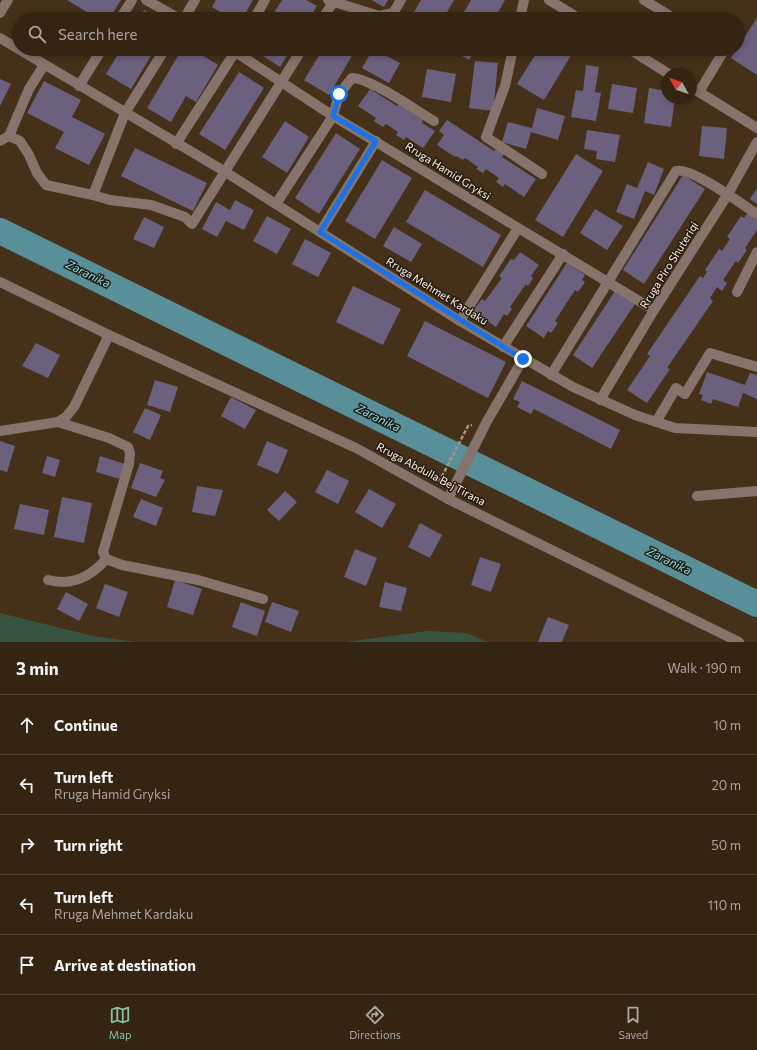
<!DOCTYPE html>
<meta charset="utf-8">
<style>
body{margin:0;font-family:Commissioner,sans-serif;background:#3f3121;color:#f1f3f6}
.compass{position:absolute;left:661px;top:68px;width:36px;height:36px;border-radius:50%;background:#342513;box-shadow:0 2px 6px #0003;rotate:310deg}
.stop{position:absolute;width:12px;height:12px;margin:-9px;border:3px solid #1a73e8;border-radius:50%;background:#fff}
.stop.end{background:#1a73e8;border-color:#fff;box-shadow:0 1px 4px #0008}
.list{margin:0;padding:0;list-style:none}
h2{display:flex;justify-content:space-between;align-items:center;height:52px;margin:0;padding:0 16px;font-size:17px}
h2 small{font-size:13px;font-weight:400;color:#a9a5a0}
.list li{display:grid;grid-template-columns:26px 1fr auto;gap:12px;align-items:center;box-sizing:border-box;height:60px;padding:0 16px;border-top:1px solid #4e4233}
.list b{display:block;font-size:15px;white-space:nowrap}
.list p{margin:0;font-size:13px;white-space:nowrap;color:#a9a5a0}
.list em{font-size:13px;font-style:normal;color:#a9a5a0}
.icon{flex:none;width:22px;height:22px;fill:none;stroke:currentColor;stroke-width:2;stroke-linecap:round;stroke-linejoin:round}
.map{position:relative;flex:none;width:757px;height:642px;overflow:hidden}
.search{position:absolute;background:#342513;box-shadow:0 2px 6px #0003;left:12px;right:12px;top:12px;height:44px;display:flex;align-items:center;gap:10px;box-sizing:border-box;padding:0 14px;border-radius:22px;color:#a9a5a0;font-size:15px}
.sheet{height:352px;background:#342513}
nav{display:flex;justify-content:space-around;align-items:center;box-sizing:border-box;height:56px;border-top:1px solid #4e4233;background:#342513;font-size:11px;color:#a9a5a0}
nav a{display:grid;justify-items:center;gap:2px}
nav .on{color:#8abfa5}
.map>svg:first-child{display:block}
</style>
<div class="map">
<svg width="757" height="642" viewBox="0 0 757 642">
<rect width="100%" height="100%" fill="#453119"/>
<g fill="#385441">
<path d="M0 613 93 636 136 642H0Z"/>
<path d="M428 631 467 633 488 642H345Z"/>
</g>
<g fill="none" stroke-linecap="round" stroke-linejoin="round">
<path stroke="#588f99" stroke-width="26" d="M0 231 757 604"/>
</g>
<g fill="#6b617e">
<path d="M67 0H121L109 19H98Z"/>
<path d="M216 0H253L242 19H232L212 7Z"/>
<path d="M282 0H306L317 6 309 19H270Z"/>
<path d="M372 0H388L384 7Z"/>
<path d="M421 0H454L443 19H410Z"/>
<path d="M471 0H505L494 19H460Z"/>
<path d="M144 10 160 19H139Z"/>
<path d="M757 18V75L731 58Z"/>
<path d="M121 49H155L131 89 106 74Z"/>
<path d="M182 49H192L218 65 196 102 186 96 171 122 147 108Z"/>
<path d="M252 49H291L280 67Z"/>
<path d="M323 49H356L329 95 304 80Z"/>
<path d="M373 49 400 63 389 83 362 68Z"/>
<path d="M450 49H476L469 60Z"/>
<path d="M539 49H575L544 100 517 84Z"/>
<path d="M475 61 498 63 493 111 469 108Z"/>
<path d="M586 65 599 67 595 92 601 93 596 121 571 117 576 90 583 91Z"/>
<path d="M427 69 456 74 451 102 422 97Z"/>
<path d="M239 72 264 88 225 150 199 134Z"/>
<path d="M0 79 11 84 0 106Z"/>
<path d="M44 81 81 100 72 117 105 134 89 165 55 148 64 132 27 113Z"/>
<path d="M612 84 637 88 633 113 608 109Z"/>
<path d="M649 88 667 91V98H675L671 127 644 123Z"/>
<path d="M370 89 397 106 398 104 423 120 422 123 435 131 423 148 406 137 404 140 396 135 398 132 386 124 383 127 374 121 376 118 358 106Z"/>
<path d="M537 108 565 116 558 140 531 132 526 149 502 142 508 122 532 128Z"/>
<path d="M447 120 494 151 496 149 504 154 502 157 536 179 524 197 505 184 503 187 496 182 499 178 486 169 483 173 476 169 478 167 465 158 463 160 456 156 455 157 437 145 444 135 439 131Z"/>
<path d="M285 121 309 137 287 173 262 157Z"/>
<path d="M702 126 727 128 724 159 699 156Z"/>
<path d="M587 130 620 135 615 162 596 159 597 151 584 149Z"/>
<path d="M336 133 360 149 319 214 295 198Z"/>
<path d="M135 148 207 183 193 211 121 176Z"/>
<path d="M576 154 603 171 563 237 535 220Z"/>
<path d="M382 160 412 178 375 239 345 221Z"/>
<path d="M648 162 664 169 654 195 645 191 634 219 616 212 627 184 637 188Z"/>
<path d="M683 175 705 189 644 284 623 270Z"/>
<path d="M757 188V204L750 199Z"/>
<path d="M425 190 501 235 483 267 406 222Z"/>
<path d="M235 200 254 210 244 230 226 221 217 237 202 229 216 202 230 210Z"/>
<path d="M595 209 623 226 607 250 580 233Z"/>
<path d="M749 211 757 217V230L745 248 747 250 738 263 736 261 723 280 727 283 722 291 717 287 710 298 713 301 667 368 670 369 647 403 627 390 650 356 647 354 700 276 703 278 707 272 705 270 719 249 722 251 730 239 727 237 741 216 744 218Z"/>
<path d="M267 216 291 229 277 254 253 241Z"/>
<path d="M144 217 164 227 154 248 133 239Z"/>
<path d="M394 227 422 244 411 262 383 246Z"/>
<path d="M305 239 331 253 318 277 292 264Z"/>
<path d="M520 252 539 265 531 276 533 278 528 286 526 284 510 307 512 309 507 316 504 314 496 327 473 311 482 299 485 301 502 278 499 276 511 259 514 260Z"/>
<path d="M567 263 585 275 582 280 585 282 578 292 575 290 555 321 558 323 551 333 548 331 544 338 526 326Z"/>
<path d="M353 286 401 309 383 345 336 322Z"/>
<path d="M615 291 635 304 592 368 573 355Z"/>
<path d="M425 321 506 362 488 398 407 356Z"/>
<path d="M36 343 60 355 48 378 22 366Z"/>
<path d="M707 372 745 385 750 373 757 375V399L743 393 738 407 713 399 711 404 701 400 703 395 699 394Z"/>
<path d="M155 380 178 387 170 412 147 405Z"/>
<path d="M522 381 620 430 611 449 534 409 531 414 517 407 520 402 513 399Z"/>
<path d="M231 397 256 410 245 429 221 416Z"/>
<path d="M145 408 161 415 150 440 133 432Z"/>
<path d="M0 441 15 446 7 472 0 470Z"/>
<path d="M267 441 288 450 278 474 257 465Z"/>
<path d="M47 456 60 460 55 477 42 473Z"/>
<path d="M100 456 125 464 120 479 96 472Z"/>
<path d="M140 463 163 471 160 478 165 480 156 497 131 488Z"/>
<path d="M327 470 349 481 338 504 315 492Z"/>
<path d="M197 486 223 490 215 516 192 512Z"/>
<path d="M369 489 396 504 382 528 355 512Z"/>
<path d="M285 491 297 502 279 521 267 510Z"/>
<path d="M62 497 92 503 84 543 54 537Z"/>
<path d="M141 499 163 508 156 526 133 517Z"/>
<path d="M20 504 49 510 44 535 14 529Z"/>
<path d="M420 523 442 535 430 558 408 547Z"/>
<path d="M355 549 377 558 366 586 344 577Z"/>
<path d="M480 557 501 564 491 592 471 585Z"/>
<path d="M175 580 202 589 193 615 167 607Z"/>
<path d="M385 582 407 588 401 611 379 607Z"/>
<path d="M105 584 128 592 119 617 96 608Z"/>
<path d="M66 592 88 604 79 621 57 609Z"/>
<path d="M241 602 265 611 257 636 232 627Z"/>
<path d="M272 602 299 611 291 632 265 622Z"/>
<path d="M548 617 569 625 562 642H538Z"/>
</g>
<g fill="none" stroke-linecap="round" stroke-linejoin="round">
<path stroke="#a79784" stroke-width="2.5" stroke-dasharray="4 2" stroke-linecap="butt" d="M439 482 468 426 472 425"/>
<g stroke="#86736b" stroke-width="10">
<path d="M146 0 180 19"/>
<path d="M328 0 379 16 393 13 401 0"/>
<path d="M549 0 580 19"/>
<path d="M644 0 675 19"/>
<path d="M0 13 8 0"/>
<path d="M120 19 132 0"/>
<path d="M184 19 195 0"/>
<path d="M254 19 265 0"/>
<path d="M322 19 335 0"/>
<path d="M520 19 524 0"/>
<path d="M0 38 224 171 460 321 573 387 635 415 675 428 757 432"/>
<path d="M231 49 333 116 654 310"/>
<path d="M513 49 505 86 486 137 542 174"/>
<path d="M629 49 669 74"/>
<path d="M79 86 102 49"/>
<path d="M691 87 757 128"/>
<path d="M699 92 722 54 721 49"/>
<path d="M9 136 29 89 44 65"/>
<path d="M0 141 9 136 20 141 29 155 37 173 46 185 93 195 110 200 151 205 185 217 192 224 302 49"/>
<path d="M176 144 237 49"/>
<path d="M93 195 125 113 165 49"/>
<path d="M276 204 333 116 339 94 352 78C370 78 417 111 434 121"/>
<path d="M320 232 376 141"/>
<path d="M0 282 109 335 356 448 448 499 739 642"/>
<path d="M737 292 757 252"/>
<path d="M460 321 518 228"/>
<path d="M503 347 563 254"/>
<path d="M551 375 676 171C690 166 743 205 757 214"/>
<path d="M600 400 654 310 728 194 757 142"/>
<path d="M58 422 109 438 128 447 130 453 129 464 103 552 106 559 122 565 198 580 263 599"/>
<path d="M656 422 676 388 685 394 710 353 757 367"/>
<path d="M0 431 58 422 66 417 74 407 109 335"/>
<path d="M697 496 757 491"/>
<path d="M448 499 486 423 523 359"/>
<path d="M48 580C71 586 91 577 106 559"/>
</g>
</g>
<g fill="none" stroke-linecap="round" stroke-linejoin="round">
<path stroke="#1a73e8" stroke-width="5" d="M339 94 333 116 376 141 320 232 523 359"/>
</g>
<g text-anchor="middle" stroke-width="3" stroke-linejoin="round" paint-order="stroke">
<g font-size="11" fill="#fcf0e1" stroke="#241b11">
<text transform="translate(448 171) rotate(32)" y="4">Rruga Hamid Gryksi</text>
<text transform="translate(669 265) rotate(-58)" y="4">Rruga Piro Shuteriqi</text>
<text transform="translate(437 291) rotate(32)" y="4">Rruga Mehmet Kardaku</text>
<text transform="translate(431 474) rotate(28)" y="4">Rruga Abdulla Bej Tirana</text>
</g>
<g font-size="12" font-style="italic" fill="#82ddec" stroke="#241b11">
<text transform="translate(88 274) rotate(26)" y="4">Zaranika</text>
<text transform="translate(378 418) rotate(26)" y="4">Zaranika</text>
<text transform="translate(669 561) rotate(26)" y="4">Zaranika</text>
</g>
</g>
</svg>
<svg class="compass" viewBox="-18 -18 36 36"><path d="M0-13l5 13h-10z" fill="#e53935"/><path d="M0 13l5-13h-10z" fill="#a9a5a0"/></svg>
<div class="stop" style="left:339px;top:94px"></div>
<div class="stop end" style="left:523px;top:359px"></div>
<div class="search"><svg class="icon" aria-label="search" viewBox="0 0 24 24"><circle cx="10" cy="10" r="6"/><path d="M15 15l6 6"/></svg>Search here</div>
</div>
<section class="sheet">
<h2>3 min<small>Walk · 190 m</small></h2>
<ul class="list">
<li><svg class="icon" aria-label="ahead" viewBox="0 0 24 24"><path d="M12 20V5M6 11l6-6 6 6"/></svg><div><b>Continue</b></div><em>10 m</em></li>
<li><svg class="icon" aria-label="left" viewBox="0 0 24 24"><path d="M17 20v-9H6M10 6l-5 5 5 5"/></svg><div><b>Turn left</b><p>Rruga Hamid Gryksi</p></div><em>20 m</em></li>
<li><svg class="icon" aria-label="right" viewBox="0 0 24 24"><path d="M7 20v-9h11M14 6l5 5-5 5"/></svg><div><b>Turn right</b></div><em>50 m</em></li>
<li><svg class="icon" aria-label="left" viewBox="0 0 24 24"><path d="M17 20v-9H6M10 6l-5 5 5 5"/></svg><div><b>Turn left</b><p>Rruga Mehmet Kardaku</p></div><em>110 m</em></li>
<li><svg class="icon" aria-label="arrive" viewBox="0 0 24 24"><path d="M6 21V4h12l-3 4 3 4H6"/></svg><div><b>Arrive at destination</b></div></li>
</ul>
</section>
<nav>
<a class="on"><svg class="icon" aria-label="map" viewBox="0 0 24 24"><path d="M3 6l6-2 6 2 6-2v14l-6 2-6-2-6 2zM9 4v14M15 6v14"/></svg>Map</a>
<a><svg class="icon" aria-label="directions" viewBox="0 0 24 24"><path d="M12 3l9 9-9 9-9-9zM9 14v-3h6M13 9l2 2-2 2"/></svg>Directions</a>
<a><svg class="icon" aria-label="saved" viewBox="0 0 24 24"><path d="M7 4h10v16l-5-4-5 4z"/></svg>Saved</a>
</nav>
